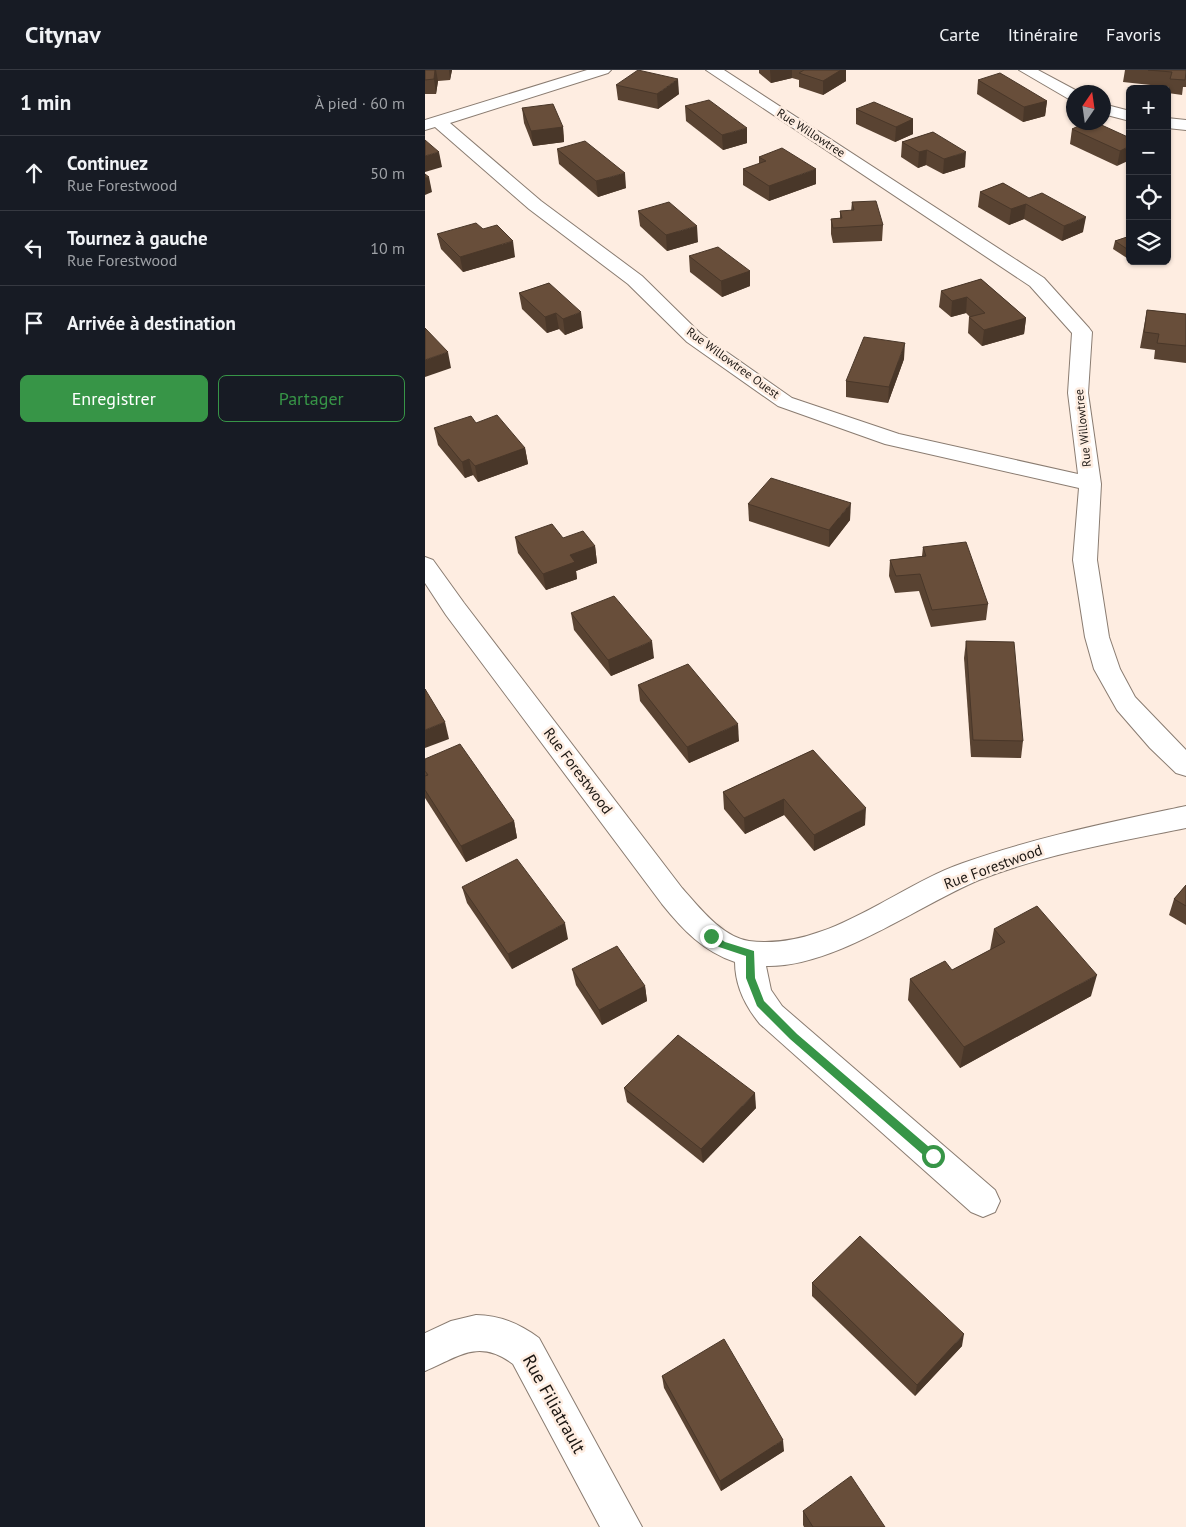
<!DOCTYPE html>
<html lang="fr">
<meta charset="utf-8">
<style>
body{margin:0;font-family:"PT Sans",sans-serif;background:#20242c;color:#f1f3f6}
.controls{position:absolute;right:15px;top:15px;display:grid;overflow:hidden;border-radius:8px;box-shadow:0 1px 4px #0004}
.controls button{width:45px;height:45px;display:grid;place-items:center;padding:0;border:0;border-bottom:1px solid #363941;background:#171b24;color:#f1f3f6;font:25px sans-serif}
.compass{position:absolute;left:641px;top:15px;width:45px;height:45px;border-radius:50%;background:#171b24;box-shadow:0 1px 4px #0004;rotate:13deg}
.stop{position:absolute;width:15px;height:15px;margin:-11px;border:4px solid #379547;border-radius:50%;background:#fff}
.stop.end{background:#379547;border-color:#fff;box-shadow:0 1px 5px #0008}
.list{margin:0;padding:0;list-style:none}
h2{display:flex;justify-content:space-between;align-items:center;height:65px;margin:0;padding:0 20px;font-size:21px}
h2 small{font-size:16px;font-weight:400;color:#9ea1a6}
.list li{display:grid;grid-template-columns:32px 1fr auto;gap:15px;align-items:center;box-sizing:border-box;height:75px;padding:0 20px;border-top:1px solid #363941}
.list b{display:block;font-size:19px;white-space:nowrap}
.list p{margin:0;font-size:16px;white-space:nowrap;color:#9ea1a6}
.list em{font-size:16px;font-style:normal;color:#9ea1a6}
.actions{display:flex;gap:10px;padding:15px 20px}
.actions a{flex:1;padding:11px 0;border:1px solid #379547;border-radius:8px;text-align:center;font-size:18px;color:#379547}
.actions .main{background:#379547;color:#fff}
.icon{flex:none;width:28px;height:28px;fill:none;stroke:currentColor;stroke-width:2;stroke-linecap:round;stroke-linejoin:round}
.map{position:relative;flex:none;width:761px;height:1457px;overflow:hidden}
header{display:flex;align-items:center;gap:30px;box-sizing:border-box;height:70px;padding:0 25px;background:#171b24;border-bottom:1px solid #363941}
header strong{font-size:24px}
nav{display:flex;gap:28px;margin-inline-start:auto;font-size:18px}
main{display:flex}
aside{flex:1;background:#171b24}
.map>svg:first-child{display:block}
</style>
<header>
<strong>Citynav</strong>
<nav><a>Carte</a><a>Itinéraire</a><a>Favoris</a></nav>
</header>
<main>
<aside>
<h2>1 min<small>À pied · 60 m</small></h2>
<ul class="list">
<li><svg class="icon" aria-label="ahead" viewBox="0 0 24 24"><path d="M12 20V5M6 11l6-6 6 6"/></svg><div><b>Continuez</b><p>Rue Forestwood</p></div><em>50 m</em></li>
<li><svg class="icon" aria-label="left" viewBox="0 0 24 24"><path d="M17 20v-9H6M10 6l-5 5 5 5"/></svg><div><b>Tournez à gauche</b><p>Rue Forestwood</p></div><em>10 m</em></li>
<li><svg class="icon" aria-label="arrive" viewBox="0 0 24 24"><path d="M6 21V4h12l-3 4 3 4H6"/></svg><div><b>Arrivée à destination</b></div></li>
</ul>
<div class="actions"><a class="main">Enregistrer</a><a>Partager</a></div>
</aside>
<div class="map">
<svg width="761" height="1457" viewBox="0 0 761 1457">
<rect width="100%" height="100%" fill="#feede1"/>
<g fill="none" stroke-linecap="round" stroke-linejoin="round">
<defs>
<g id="street">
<path d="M162 0H186L183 3 25 53 116 131 217 206 276 264 367 328 474 364 653 404 643 323 647 263 605 216 281 0H299L619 208 664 258 667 262 663 323 676 414 672 490 684 567 695 599 710 627 761 680V706L751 703 725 678 692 640 669 599 660 567 648 490 654 418 460 374 353 336 262 272 203 214 104 139 10 57 0 60V50Z"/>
<path d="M594 0H613L654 22H648V30L642 28Z"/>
<path d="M678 34 705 41V51L678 44Z"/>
<path d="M742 48 761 50V60L742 58Z"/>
<path d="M0 487 8 490 39 533 257 818C274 837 297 867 324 871 402 881 469 817 538 793 611 767 686 752 761 736V758C692 772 620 784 554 810 492 836 409 898 341 896L346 920 357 936 570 1120 575 1131 570 1142 558 1147 546 1142 335 954C320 936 310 915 310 892 278 881 258 860 237 834L21 545 0 513Z"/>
<path d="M51 1245C75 1245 95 1254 114 1268L217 1457H175L88 1294C53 1268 34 1287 0 1301V1263L26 1251Z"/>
</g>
</defs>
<use href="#street" stroke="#8a7c71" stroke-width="2"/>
<use href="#street" fill="#fff" fill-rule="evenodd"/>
</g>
<g fill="#594332">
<path d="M0 0H27L25 10 13 11 11 24H0Z"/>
<path d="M334 0H421V11L398 25 374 17V10L367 8 346 13 334 3Z"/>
<path d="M700 0H761V17H758L757 25 743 23 744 17 698 12Z"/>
<path d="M553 10 622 31 620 46 598 52 552 24Z"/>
<path d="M191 15 254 24 233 39 193 30Z"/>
<path d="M260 36 322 73 298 80 261 51Z"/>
<path d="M97 38 138 57 139 72 108 76 99 53Z"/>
<path d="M431 39 488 49V64L470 72 431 54Z"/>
<path d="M647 59 705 68 692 96 645 74Z"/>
<path d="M508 62 540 97 518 104 501 95 493 98 476 87 477 72Z"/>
<path d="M132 79 201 118 173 127 134 94Z"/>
<path d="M334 87 391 114 344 131 318 115V99L334 94Z"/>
<path d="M578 113 658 162 637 171 599 149 584 155 553 137 555 122Z"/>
<path d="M427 132 458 155 457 171 408 173 406 164V149L415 148V141H426Z"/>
<path d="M213 141 273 172 242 181 215 156Z"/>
<path d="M58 159 90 187 38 202 16 179 12 164Z"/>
<path d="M705 166V190L688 179 690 171Z"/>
<path d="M264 186 325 201V216L297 227 265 202Z"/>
<path d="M706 191H724L712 195Z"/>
<path d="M556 209 601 248 599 264 557 276 543 263 544 247H545L541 243 526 247 514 237 516 221Z"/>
<path d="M124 213 158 258 140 265 134 259 122 263 97 239 94 223Z"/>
<path d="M722 240 761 244V293L729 289 730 280 715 278Z"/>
<path d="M479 289 463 333 421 327V311Z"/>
<path d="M51 353 100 378 103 394 53 412 48 405 40 408 13 375 9 358Z"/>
<path d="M323 434 425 450 404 477 324 451Z"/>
<path d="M90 467 138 468 170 476 172 493 151 501 152 509 121 520 93 483Z"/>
<path d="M498 477 563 534 561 550 506 557 494 521 470 523 464 506 465 490 497 486Z"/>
<path d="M146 543 229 588 186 606 149 560Z"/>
<path d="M541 571 598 671 596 688 546 687 539 588Z"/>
<path d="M213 615 314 671 264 693 215 631Z"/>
<path d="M388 680 440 755 389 781 359 745 320 764 299 739 298 722Z"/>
<path d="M0 689 89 751 92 768 41 792 0 728Z"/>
<path d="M761 815V855L744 845 749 829Z"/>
<path d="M37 817 143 869 87 899 42 833Z"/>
<path d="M569 859 666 926 535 998 483 930 485 909 527 900 565 880Z"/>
<path d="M147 899 220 916 222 931 177 955 151 915Z"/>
<path d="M199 1018 331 1038 278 1093 202 1032Z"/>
<path d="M387 1213 537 1276 490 1326 387 1226Z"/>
<path d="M237 1306 359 1381 296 1421 239 1318Z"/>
<path d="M378 1441 460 1457H379L378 1455Z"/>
</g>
<g fill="#493729">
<path d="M10 0H11L13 11 11 24 9 9Z"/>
<path d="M24 0H27L25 10Z"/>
<path d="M345 0H367V8L346 13Z"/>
<path d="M416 0H421V11L398 25V11Z"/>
<path d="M253 9 254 24 233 39 232 24Z"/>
<path d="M622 31 620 46 598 52 599 37Z"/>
<path d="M488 49V64L470 72 471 57Z"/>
<path d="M138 57 139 72 108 76 106 61Z"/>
<path d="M322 58V73L298 80 297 65Z"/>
<path d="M705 76V90L692 96 695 81Z"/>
<path d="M502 80 501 95 493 98 494 82Z"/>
<path d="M14 82 17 97 0 102V86Z"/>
<path d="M541 82 540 97 518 104 519 89Z"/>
<path d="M391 99V114L344 131V116Z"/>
<path d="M200 103 201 118 173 127 171 111Z"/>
<path d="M4 107 7 122 0 125V108Z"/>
<path d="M601 134 599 149 584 155 586 139Z"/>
<path d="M661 147 658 162 637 171 639 156Z"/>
<path d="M272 156 273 172 242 181 241 165Z"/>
<path d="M88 171 90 187 38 202 35 187Z"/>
<path d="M712 191H724L712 195Z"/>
<path d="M325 201V216L297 227 296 211Z"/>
<path d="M542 227 541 243 526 247 527 231Z"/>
<path d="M156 242 158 258 140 265 138 249Z"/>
<path d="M131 243 134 259 122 263 120 247Z"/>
<path d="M601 248 599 264 557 276 559 260Z"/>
<path d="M480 273 479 289 463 333 464 317Z"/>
<path d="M23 282 26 298 0 307V290Z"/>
<path d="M100 378 103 394 53 412 50 396Z"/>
<path d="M44 389 48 405 40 408 37 392Z"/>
<path d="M426 433 425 450 404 477V460Z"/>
<path d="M170 476 172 493 151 501 152 509 121 520 118 504 145 485Z"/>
<path d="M227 571 229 588 186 606 183 590Z"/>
<path d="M20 652 24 669 0 678V660Z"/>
<path d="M313 654 314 671 264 693 262 677Z"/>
<path d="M359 729V745L320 764 319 748Z"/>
<path d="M441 738 440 755 389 781V765Z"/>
<path d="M89 751 92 768 41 792 36 776Z"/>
<path d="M140 853 143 869 87 899 83 884Z"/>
<path d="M672 905 666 926 535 998 539 977Z"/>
<path d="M220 916 222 931 177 955 174 940Z"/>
<path d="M330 1023 331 1038 278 1093 276 1079Z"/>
<path d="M539 1264 537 1276 490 1326 492 1315Z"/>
<path d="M358 1370 359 1381 296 1421 295 1411Z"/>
</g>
<g fill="#684e3a" stroke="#493729">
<path d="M0 0H10L9 9 0 10Z"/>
<path d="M213 0 253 9 232 24 191 15Z"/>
<path d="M379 0H416L398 11 374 3Z"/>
<path d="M723 0H761V3L760 10 745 9 747 2Z"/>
<path d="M575 3 622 31 599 37 553 10Z"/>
<path d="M284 30 322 58 297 65 260 36Z"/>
<path d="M449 32 488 49 471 57 431 39Z"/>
<path d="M128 34 138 57 106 61 97 38Z"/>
<path d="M662 52H670L705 68V76L695 81 647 59Z"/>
<path d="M508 62 541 82 519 89 502 80 494 82 477 72Z"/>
<path d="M0 70 14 82 0 86Z"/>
<path d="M160 71 200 103 171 111 132 79Z"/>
<path d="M357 78 391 99 344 116 318 99 341 91 334 87Z"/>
<path d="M0 104 4 107 0 108Z"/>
<path d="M578 113 604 128 617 123 661 147 639 156 601 134 586 139 555 122Z"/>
<path d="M451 131 458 155 408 158 406 149 417 148 415 141 429 140 427 132Z"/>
<path d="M244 132 272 156 241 165 213 141Z"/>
<path d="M51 153 58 159 72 155 88 171 35 187 12 164Z"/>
<path d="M705 166V181L690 171Z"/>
<path d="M293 177 325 201 296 211 264 186Z"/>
<path d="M556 209 601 248 559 260 544 247 560 243 542 227 527 231 516 221Z"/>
<path d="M124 213 156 242 138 249 131 243 120 247 94 223Z"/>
<path d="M722 240 761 244V276L732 273 734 264 719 262Z"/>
<path d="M0 258 23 282 0 290Z"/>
<path d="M439 267 480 273 464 317 421 311Z"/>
<path d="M72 345 100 378 50 396 44 389 37 392 9 358 46 346 51 353Z"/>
<path d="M346 408 426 433 404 460 323 434Z"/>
<path d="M127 454 138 468 158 461 170 476 145 485 150 492 118 504 90 467Z"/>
<path d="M541 472 563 534 507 540 495 504 471 506 465 490 501 486 498 477Z"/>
<path d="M189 526 227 571 183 590 146 543Z"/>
<path d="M541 571 589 572 598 671 548 670Z"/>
<path d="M263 594 313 654 262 677 213 615Z"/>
<path d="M0 619 20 652 0 660Z"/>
<path d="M35 674 89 751 36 776 0 720V706L3 705 0 701V689Z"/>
<path d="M388 680 441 738 389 765 359 729 319 748 298 722Z"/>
<path d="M92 789 140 853 83 884 37 817Z"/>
<path d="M761 815V836L749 829Z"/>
<path d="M612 836 672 905 539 977 485 909 520 891 527 900 580 872 569 859Z"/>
<path d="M192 876 220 916 174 940 147 899Z"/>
<path d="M253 965 330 1023 276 1079 199 1018Z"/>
<path d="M435 1166 539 1264 492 1315 387 1213Z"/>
<path d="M299 1269 358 1370 295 1411 237 1306Z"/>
<path d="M426 1406 460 1457H388L378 1441Z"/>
</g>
<path fill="#379547" d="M286 862 300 872 329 881 330 908 339 931 372 964 511 1083V1090H504L365 969 332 936 321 908V886L294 877 282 868V863Z"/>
<g text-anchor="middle" stroke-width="5" stroke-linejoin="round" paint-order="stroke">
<g font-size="12" fill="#1b1612" stroke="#feede1">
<text transform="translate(386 63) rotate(33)" y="4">Rue Willowtree</text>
<text transform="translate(308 293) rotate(36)" y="4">Rue Willowtree Ouest</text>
<text transform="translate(658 358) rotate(-96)" y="4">Rue Willowtree</text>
</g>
<g font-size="15" fill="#1b1612" stroke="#feede1">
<text transform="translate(153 701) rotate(53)" y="5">Rue Forestwood</text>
<text transform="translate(568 797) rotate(-20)" y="5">Rue Forestwood</text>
</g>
<g font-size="18" fill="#1b1612" stroke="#feede1">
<text transform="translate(129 1334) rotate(61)" y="6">Rue Filiatrault</text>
</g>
</g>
</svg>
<div class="controls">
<button>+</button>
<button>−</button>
<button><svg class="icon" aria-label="locate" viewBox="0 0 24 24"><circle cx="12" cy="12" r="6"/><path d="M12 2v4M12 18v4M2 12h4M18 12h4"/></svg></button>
<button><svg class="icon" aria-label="layers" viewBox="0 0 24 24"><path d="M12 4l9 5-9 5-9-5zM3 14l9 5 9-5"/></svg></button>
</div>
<svg class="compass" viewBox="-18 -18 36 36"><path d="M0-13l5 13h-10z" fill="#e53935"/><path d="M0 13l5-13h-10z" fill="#9ea1a6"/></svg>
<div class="stop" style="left:508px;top:1086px"></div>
<div class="stop end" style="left:286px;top:866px"></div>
</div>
</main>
